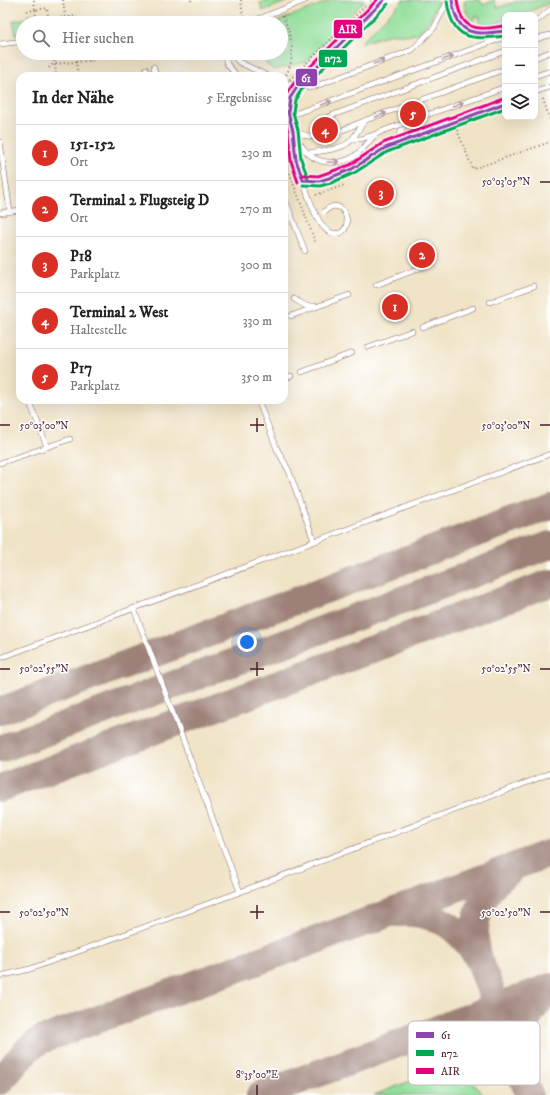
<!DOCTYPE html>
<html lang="de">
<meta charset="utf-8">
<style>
body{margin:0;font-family:"IM FELL DW Pica",serif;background:#f6f6f6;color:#222}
.controls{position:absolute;right:12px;top:12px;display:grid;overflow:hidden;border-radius:8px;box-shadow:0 4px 16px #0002}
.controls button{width:36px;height:36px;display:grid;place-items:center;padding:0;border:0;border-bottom:1px solid #e0e0e0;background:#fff;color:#222;font:20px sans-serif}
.you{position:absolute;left:247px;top:642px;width:14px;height:14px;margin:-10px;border:3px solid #fff;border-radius:50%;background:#1a73e8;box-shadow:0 0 0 6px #1a73e833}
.badge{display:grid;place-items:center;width:26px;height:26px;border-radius:50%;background:#d93025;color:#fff;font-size:13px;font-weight:700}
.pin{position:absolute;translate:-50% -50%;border:2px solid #fff;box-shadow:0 1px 4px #0006}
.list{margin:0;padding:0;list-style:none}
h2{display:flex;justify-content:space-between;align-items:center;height:52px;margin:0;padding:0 16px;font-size:17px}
h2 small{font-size:13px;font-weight:400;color:#767676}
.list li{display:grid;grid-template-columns:26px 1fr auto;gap:12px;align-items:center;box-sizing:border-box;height:56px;padding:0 16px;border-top:1px solid #e0e0e0}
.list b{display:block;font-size:15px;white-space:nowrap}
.list p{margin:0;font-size:13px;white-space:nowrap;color:#767676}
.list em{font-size:13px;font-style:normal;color:#767676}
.icon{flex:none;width:22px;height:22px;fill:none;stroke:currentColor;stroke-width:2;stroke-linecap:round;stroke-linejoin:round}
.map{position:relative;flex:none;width:550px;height:1095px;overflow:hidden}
.search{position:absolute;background:#fff;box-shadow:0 4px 16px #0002;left:16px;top:16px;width:272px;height:44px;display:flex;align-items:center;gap:10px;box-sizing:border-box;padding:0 14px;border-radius:22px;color:#767676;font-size:15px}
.panel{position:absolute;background:#fff;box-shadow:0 4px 16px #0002;left:16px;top:72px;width:272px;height:332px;border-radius:12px}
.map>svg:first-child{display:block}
</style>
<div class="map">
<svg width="550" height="1095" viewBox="0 0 550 1095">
<rect width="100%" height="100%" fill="#fff"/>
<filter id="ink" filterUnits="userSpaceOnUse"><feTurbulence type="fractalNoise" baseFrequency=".025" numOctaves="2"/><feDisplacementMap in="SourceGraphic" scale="8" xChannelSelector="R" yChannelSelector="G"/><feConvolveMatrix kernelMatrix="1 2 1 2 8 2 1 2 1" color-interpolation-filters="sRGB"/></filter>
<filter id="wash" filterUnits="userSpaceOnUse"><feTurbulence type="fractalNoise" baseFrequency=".012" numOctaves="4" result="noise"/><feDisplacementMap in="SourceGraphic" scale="16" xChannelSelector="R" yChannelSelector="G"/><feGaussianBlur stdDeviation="0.9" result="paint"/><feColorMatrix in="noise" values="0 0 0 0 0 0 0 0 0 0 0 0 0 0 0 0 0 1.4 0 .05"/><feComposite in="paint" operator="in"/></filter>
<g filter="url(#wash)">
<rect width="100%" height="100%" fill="#f0e3c6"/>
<g fill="#92de9a" stroke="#6e7e62">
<path d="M271 0H291L262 11 260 3Z"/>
<path d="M332 0H365L306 62 274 70 266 64 263 53H281V23H273Z"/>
<path d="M403 0H437V2C436 12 423 34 411 35 405 36 399 33 393 34 382 36 372 40 362 43L363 40Z"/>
<path d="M465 0H480L483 5 494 0 497 8 521 0H550V3L520 15H505V21L488 25 478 22 480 18 476 16 473 21C467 15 463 8 465 0Z"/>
<path d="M35 14 36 20H31L32 23H23V33L16 35 13 21 28 18V15Z"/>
<path d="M457 1074 470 1080 484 1095H374L421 1077 439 1075Z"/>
</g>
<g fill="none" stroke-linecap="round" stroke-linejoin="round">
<g stroke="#9d8178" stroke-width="28">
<path d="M0 711 550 506"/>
<path d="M0 749 550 545"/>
<path d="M0 788 550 583"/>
<path d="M510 871C490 882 476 908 475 931 474 941 477 950 479 959L529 1095"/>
<path d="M396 913C434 910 459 926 478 958"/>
<path d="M441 1030C473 1028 496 1039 516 1064"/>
<path d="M520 1064C518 1036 527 1009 550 991"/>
<path d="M0 1081 28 1049 41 1040 363 923 550 853"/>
<path d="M260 1095 550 987"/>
</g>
</g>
</g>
<g filter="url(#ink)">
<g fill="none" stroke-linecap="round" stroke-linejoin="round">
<defs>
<g id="lane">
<path d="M452 0C453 6 453 13 456 19 464 37 489 33 505 31"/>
<path d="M363 22 384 0"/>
<path d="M535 22 550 10"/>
<path d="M248 23 306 0"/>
<path d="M542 37 550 35"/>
<path d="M0 44 16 42"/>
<path d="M224 53 227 64 237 76"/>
<path d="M234 53 236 59 239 62 268 76"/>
<path d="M154 67 155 74"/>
<path d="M146 69 147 75"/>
<path d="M305 78 317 67"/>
<path d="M284 82 301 87 316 86 412 50 434 28 448 0"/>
<path d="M535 92 550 87"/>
<path d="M289 116 293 131"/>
<path d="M0 142 10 212"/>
<path d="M396 144 404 124"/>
<path d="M296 160 303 180"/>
<path d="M284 197 305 251"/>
<path d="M0 213 20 210"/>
<path d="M376 285 433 263"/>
<path d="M294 299 306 306H316"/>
<path d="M490 302 534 286"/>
<path d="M291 316 349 295"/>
<path d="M423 327 473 308"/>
<path d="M368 347 412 331"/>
<path d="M302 372 352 353"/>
<path d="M284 378 291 376"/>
<path d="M29 400 47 447 70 439"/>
<path d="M258 400 277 449 289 471 314 541"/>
<path d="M0 463 47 447"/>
<path d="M134 609 240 892"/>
<path d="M0 658 550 454"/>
<path d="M0 976 30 969 240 892 536 779 550 773"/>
</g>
</defs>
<use href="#lane" stroke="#846461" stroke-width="6"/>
<g stroke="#846461" stroke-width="2" stroke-dasharray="1 3" stroke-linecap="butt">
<path d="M34 0 35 10 47 8 49 23"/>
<path d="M63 0 65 17"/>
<path d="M191 0V1"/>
<path d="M241 0 243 19"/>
<path d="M27 11 35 10 37 23"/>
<path d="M283 16C291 36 297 55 286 75"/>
<path d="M70 17 71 23"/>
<path d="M49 19 77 16"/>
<path d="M53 53 55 64 95 60 98 53"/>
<path d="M75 53 78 76"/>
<path d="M49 68 52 65 55 64 56 76"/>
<path d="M543 99 550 120"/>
<path d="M457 130 473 169 550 142"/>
<path d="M284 158 316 244"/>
<path d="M316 195 345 185"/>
</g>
<use href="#lane" stroke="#fff" stroke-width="5"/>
<defs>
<g id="lane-bridge">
<path d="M535 40 542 37"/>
<path d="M535 58 550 52"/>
<path d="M317 67 363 22"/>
<path d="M535 76 550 71"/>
<path d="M305 78C295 89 285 100 289 116L505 37"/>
<path d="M293 131C299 144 310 161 327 162 346 164 356 157 367 144 370 140 374 135 378 133 392 127 407 123 421 117 449 107 477 97 505 87"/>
<path d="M293 131C300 133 307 137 314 137 327 139 351 126 364 121"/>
<path d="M294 135 296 160"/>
<path d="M326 136 322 125 325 119 333 115 505 51"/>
<path d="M352 139H361L376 134"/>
<path d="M308 153C320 151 339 150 348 143 354 139 360 126 366 120L505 69"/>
<path d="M324 212C346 190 358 239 332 233 318 230 307 193 303 180L319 181 329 178 352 169 385 148 505 103"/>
</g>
</defs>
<use href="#lane-bridge" stroke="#846461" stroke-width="6" stroke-linecap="butt"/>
<path stroke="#846461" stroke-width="2" stroke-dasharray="1 3" stroke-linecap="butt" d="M284 85 372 0"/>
<use href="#lane-bridge" stroke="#fff" stroke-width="5"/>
<defs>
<g id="bus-1">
<path d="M452 0C457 36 473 35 505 31"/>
<path d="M303 180 296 160 293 131 288 112 290 98 298 86 384 0"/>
<path d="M303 180 319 181 329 178 352 169 385 148 505 103"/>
</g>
<g id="bus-2">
<path d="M447 1C452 40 470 40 505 36"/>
<path d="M308 178 301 159 298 130 293 112 295 100 302 89 388 4"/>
<path d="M303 185 320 186 331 183 354 173 387 152 505 108"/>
</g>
<g id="bus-3">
<path d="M457 0C461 32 477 30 504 26"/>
<path d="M284 105 285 96 294 83 377 0"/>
<path d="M284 116 288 132 291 161 298 182"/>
<path d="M303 175 318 176 327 173 350 165 383 143 503 98"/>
</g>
</defs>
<use href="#bus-1" stroke="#fff" stroke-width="6"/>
<use href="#bus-2" stroke="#fff" stroke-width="6"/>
<use href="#bus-3" stroke="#fff" stroke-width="6"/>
<use href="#bus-1" stroke="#8e44ad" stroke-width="3"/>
<use href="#bus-2" stroke="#00a651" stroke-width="3"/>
<use href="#bus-3" stroke="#e5007d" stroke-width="3"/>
</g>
<defs><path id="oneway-shaft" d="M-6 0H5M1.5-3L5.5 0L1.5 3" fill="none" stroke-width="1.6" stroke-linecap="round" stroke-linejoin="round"/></defs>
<g stroke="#ae9aa0">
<use href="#oneway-shaft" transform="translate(448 58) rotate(-20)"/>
<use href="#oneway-shaft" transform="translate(379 62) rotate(-20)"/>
<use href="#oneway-shaft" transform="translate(326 103) rotate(-20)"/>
<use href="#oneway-shaft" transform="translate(458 104) rotate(-20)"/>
<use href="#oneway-shaft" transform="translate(381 115) rotate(-20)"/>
<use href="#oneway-shaft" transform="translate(333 162) rotate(-3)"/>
</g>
</g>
<path fill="none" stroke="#4a1f2b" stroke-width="1.5" d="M540 182H550M257 418V432M0 425H10M250 425H264M540 425H550M257 662V676M0 669H10M250 669H264M540 669H550M257 905V919M0 912H10M250 912H264M540 912H550M257 1085V1095"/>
<rect x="408" y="1021" width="132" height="64" rx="6" fill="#fff" stroke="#c9bcbf" stroke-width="1"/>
<rect x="416" y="1032" width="18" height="6" fill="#8e44ad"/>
<rect x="416" y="1050" width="18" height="6" fill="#00a651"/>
<rect x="416" y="1068" width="18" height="6" fill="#e5007d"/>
<g font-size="11" fill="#4a1f2b">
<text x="441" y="1039">61</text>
<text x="441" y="1057">n72</text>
<text x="441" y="1075">AIR</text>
</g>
<g font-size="10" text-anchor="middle" fill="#4a1f2b" stroke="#fff" stroke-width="3" stroke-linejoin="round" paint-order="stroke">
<text x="506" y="185">50°03'05"N</text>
<text x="44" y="429">50°03'00"N</text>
<text x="506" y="429">50°03'00"N</text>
<text x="44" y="672">50°02'55"N</text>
<text x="506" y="672">50°02'55"N</text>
<text x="44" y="916">50°02'50"N</text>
<text x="506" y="916">50°02'50"N</text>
<text x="257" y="1078">8°35'00"E</text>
</g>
<g stroke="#fff" stroke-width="1.5">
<rect x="333" y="19" width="30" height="20" rx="4" fill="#e5007d"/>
<rect x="318" y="49" width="30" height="19" rx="4" fill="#00a651"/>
<rect x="295" y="68" width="23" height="19" rx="4" fill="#8e44ad"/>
</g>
<g font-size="11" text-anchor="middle" font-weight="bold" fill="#fff">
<text x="348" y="33">AIR</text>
<text x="333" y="62">n72</text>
<text x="306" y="82">61</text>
</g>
</svg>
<div class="controls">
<button>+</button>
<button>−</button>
<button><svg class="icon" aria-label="layers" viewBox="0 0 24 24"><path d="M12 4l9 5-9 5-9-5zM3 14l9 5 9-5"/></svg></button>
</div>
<div class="you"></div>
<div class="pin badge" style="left:395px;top:307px">1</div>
<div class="pin badge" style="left:422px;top:255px">2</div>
<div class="pin badge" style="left:381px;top:193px">3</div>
<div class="pin badge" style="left:325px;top:130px">4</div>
<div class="pin badge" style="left:413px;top:114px">5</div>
<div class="search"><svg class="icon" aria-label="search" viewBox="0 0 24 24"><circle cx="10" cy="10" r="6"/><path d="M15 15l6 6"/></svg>Hier suchen</div>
<section class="panel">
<h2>In der Nähe<small>5 Ergebnisse</small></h2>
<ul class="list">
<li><span class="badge">1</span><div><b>151-152</b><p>Ort</p></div><em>230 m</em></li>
<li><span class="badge">2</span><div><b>Terminal 2 Flugsteig D</b><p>Ort</p></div><em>270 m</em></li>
<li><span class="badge">3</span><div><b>P18</b><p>Parkplatz</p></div><em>300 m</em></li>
<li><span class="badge">4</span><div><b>Terminal 2 West</b><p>Haltestelle</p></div><em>330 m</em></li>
<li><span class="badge">5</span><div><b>P17</b><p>Parkplatz</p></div><em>350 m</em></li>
</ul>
</section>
</div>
